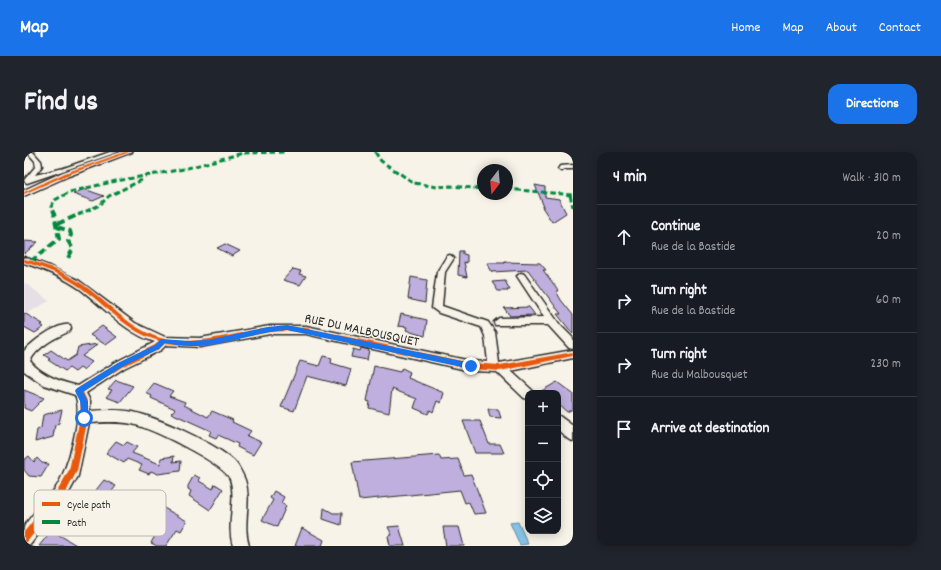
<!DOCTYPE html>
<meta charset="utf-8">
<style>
body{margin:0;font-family:Dekko,sans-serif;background:#20242c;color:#f1f3f6}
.controls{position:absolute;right:12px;bottom:12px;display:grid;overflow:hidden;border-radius:8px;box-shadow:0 2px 10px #0003}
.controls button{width:36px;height:36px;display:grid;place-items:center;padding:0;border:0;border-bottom:1px solid #363941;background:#171b24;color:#f1f3f6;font:20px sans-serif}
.compass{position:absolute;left:453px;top:12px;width:36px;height:36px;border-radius:50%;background:#171b24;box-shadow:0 2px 10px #0003;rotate:196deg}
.stop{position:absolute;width:12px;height:12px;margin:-9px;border:3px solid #1a73e8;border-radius:50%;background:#fff}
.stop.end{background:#1a73e8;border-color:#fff;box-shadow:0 1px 4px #0008}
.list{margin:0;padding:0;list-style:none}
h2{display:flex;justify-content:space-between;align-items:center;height:52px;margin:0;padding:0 16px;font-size:17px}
h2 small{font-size:13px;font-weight:400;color:#9ea1a6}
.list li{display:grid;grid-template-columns:26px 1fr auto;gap:12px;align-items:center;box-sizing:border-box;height:64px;padding:0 16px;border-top:1px solid #363941}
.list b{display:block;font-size:15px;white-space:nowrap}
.list p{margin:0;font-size:13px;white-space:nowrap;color:#9ea1a6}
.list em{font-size:13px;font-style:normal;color:#9ea1a6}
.icon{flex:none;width:22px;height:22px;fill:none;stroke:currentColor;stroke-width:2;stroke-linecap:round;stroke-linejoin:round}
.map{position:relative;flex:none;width:549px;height:394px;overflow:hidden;border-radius:12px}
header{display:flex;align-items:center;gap:24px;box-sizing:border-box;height:56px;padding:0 20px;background:#1a73e8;color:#fff}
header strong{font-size:19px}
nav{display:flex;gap:22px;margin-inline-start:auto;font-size:14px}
.intro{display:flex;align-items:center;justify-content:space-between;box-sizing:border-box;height:96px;padding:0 24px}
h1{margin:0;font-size:28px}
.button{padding:10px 18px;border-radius:12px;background:#1a73e8;color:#fff;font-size:14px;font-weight:700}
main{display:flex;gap:24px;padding:0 24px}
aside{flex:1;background:#171b24;border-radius:12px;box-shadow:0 2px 10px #0003}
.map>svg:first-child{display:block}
</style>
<header>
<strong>Map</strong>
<nav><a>Home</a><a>Map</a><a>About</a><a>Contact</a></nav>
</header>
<div class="intro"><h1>Find us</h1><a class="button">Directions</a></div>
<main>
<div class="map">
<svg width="549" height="394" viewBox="0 0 549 394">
<rect width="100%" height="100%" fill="#f7f3e8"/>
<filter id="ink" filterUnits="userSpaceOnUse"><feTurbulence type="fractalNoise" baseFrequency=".025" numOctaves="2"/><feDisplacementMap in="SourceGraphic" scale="8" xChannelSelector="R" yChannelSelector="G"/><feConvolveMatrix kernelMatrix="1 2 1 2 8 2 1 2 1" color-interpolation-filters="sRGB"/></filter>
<g filter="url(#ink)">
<path fill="#e6dfe5" d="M0 130 25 149 0 163Z"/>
<path fill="#85c2e5" stroke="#61869b" d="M494 370 504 392 496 393 486 371Z"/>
<g fill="#bfafdf" stroke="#2b2b2b">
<path d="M511 33 521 35V45L535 47 542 61 528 70 518 55H520Z"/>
<path d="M60 37 80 44 69 49 49 42Z"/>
<path d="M0 89 14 90 0 102Z"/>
<path d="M201 92 216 99 208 104 193 96Z"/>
<path d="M435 99H439V102L443 103V111L440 110 443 125 434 123Z"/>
<path d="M480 110 516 111 522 118H519L535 139H532L537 148 549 163V182L533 162H537L504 118 468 120 463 111H481Z"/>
<path d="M269 117 277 119 275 122 282 124 276 133 259 128Z"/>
<path d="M387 125 403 128 401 151 384 147Z"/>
<path d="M481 129 486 138H483L484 139H474L468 130Z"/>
<path d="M505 155 511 163 486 164 480 156Z"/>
<path d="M0 161 19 172 17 173 20 175 11 181 0 175Z"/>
<path d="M377 162 403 168 401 184 390 181 382 178 383 175 374 174Z"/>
<path d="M78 174 93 185 82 193 66 183Z"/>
<path d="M74 192 58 204 68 210 59 218 56 216 51 220 45 216 41 219 24 208 26 207 20 203 27 198 43 209 52 203 54 195Z"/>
<path d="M337 196 345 198 343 208 327 205 329 197 336 199Z"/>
<path d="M299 204 308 206 307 211 327 217 322 234 283 224 270 259 257 255 276 209 295 214Z"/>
<path d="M350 214 376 220 378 216 386 220 384 226 420 241 417 251 413 249 409 260 406 258 404 262 390 256 393 247 368 237 365 261 345 256 346 250 343 249Z"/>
<path d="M92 228 109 234 96 250 82 245 88 238 84 237Z"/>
<path d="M533 230 549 242V257L543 260 534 252V241H514Z"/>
<path d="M130 231 149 239 145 244 161 250 160 253 184 265 188 259 209 268 208 270 227 279 223 284 237 290 229 303 213 295 214 292 194 283 192 286 185 283 187 279 147 261 151 257 127 246 128 244 122 241Z"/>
<path d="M0 238 20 246 7 259 0 256Z"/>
<path d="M464 257H474L477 266 466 265Z"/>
<path d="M38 258 35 271 31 273 29 285 11 290 13 278 17 276 19 263Z"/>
<path d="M439 269H456L465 292H476L480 301H451Z"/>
<path d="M92 289 100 293 103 290 113 295 108 301 136 312 137 306 150 304 149 310 157 309 156 319 134 322 127 319 125 322 115 318 118 313 103 307 100 311 82 301Z"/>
<path d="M415 303 417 308 434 307 440 323 447 322 462 361 450 362 445 350 441 351 436 338 335 348 328 310Z"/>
<path d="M5 304 10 310 13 306 18 311 25 312 17 325 5 324 0 318V308Z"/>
<path d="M170 323 176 326 175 329 189 337 191 332 199 337 186 358 165 344 167 339 164 337V334Z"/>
<path d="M80 328 92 334 82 347 85 349 75 362 62 355 67 349 64 348Z"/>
<path d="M250 339 260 345 257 351 262 354 253 375 238 368 249 348 246 346Z"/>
<path d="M138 355 163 369 157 379 153 377 142 394H133L127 391 133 380 131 379 136 370 130 367Z"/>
<path d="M300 356 309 361H318L317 373 299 367Z"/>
<path d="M375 374 381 394H366L364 384 368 383 364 375Z"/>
<path d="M419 375H435L440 394H422Z"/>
<path d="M278 376 300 388 298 394H271Z"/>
<path d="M27 379 30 380 54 394H15Z"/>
</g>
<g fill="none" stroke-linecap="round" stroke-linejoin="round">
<defs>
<g id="minor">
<path d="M3 0H9L17 9 18 14 11 23 40 16 86 0H94L3 31 0 29 1 27 12 14 11 9Z"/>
<path d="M549 13V17H540L537 19 534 17 536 14Z"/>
<path d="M426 103 430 106 421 120 418 154 464 170 471 180 475 211 549 198V206L487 219 508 238 510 241H504V247L500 246 473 220 447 219 282 182H246L176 195 142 193 137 198 100 216 62 241 66 249V259C80 258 95 257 109 260 135 266 191 291 210 309 215 314 218 321 221 328 228 349 218 372 225 394H209C202 372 213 347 206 327 199 311 127 276 108 272 94 269 80 270 65 271L54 324 42 346 6 393 0 394C0 388 0 381 0 376 1 369 25 345 31 337 43 321 60 262 51 243L20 233 0 219V199C8 190 34 170 46 173L47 176 46 179C31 186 14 194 6 209 17 223 37 230 54 234L92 210 131 190C101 181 80 155 56 137 39 125 19 117 0 111V105L25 114 54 128 111 171 141 185 176 186 246 174H282L447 209 464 210 461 184 457 175 415 161 408 156 413 120 423 104Z"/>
<path d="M497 121 500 122 536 173 549 186V197L545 196 524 173H471L470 170 475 166 520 165 493 124Z"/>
<path d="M534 263 549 274V289L544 287 534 278Z"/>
</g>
<path id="major" d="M97 0H108L45 24 0 44V38L39 20Z"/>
</defs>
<use href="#minor" stroke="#2b2b2b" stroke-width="3"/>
<use href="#major" stroke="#2b2b2b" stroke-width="3"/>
<use href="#minor" fill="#f7f3e8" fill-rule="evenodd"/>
<use href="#major" fill="#f7f3e8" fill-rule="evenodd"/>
<g stroke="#00873e" stroke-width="3" stroke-dasharray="5.5 3" stroke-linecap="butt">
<path d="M351 0 357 9 390 31 413 35 426 34 459 37"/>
<path d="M483 37 549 43"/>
<path d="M546 43 549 55"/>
<path d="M31 63 27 55 31 48 46 40 92 29 160 17 219 1 260 0"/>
<path d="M54 63 76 53 85 44 120 27"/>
</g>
<g stroke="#00873e" stroke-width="4" stroke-dasharray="8 4" stroke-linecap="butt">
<path d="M33 72 56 62"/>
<path d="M33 75 46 79 47 83 44 89 49 97 44 106"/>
<path d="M6 110 35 87 30 62"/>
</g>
<defs>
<g id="cycleway">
<path d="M101 0H106L43 23 0 42V40L41 21Z"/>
<path d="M0 107C21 112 43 121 61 134 86 152 109 180 141 187 176 194 211 180 246 176 258 175 270 175 282 176L447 211 476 213 549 200V204L476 219 447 217 282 180 264 179 246 180 176 193H159L141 191 135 197 98 215 59 240 63 249 64 266 53 319 40 344 3 390 0 391V380L34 338 45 318 56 266 57 249 52 239 53 237 94 211 131 193 135 189C103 180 83 154 56 135 39 123 20 116 0 110Z"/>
</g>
</defs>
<use href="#cycleway" stroke="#f7f3e8" stroke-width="2"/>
<use href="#cycleway" fill="#e8590c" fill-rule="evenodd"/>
</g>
</g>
<path fill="#1a73e8" d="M263 173 447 211 451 214 447 217 263 178C231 180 196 195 166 194 157 194 149 192 141 191L135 197 98 215 59 240 64 249V266L63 268H58L56 249 51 239 52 237 94 211 131 193 137 187 166 189 184 188 244 175Z"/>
<g text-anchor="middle" stroke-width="3" stroke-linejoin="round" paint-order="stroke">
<g font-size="14" fill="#2b2b2b" stroke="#f7f3e8">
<text transform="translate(338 177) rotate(12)" y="5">RUE DU MALBOUSQUET</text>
</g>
</g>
<rect x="10" y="338" width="132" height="46" rx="6" fill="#f7f3e8" stroke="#bab7af" stroke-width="1"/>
<rect x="18" y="350" width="18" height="4" fill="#e8590c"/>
<rect x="18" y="368" width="18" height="4" fill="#00873e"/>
<g font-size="11" fill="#2b2b2b">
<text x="43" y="356">Cycle path</text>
<text x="43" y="374">Path</text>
</g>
</svg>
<div class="controls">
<button>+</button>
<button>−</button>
<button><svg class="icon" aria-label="locate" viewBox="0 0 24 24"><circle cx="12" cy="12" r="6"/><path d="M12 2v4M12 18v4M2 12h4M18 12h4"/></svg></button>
<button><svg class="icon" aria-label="layers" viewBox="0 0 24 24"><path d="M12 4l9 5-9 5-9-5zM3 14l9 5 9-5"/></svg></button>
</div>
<svg class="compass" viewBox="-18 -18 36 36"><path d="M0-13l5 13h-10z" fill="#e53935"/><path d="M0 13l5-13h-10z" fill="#9ea1a6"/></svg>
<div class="stop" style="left:60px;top:266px"></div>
<div class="stop end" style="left:447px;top:214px"></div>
</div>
<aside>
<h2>4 min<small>Walk · 310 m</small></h2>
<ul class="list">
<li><svg class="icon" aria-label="ahead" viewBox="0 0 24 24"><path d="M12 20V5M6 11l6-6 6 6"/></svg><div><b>Continue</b><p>Rue de la Bastide</p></div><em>20 m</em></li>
<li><svg class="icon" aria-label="right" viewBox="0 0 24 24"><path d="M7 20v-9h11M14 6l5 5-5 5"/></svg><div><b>Turn right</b><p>Rue de la Bastide</p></div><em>60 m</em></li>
<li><svg class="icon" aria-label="right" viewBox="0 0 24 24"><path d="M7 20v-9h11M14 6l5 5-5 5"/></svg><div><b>Turn right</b><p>Rue du Malbousquet</p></div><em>230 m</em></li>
<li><svg class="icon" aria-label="arrive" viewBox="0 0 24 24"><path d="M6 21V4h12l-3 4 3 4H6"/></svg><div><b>Arrive at destination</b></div></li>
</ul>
</aside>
</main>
